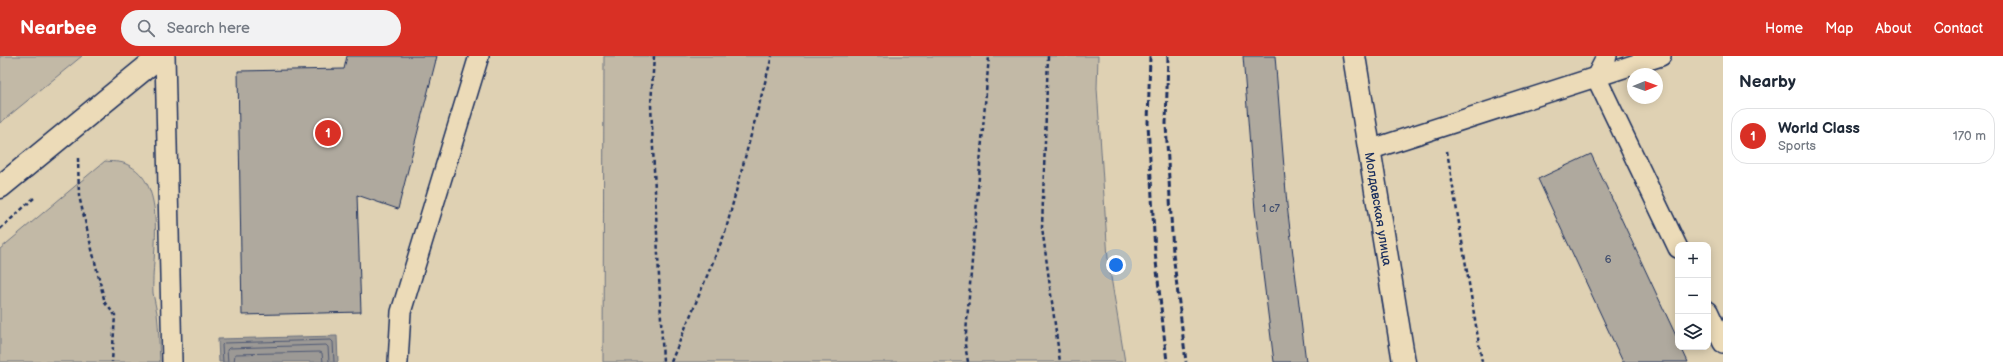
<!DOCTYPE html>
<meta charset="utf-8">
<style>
body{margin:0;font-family:"Balsamiq Sans",sans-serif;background:#f2f2f3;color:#1f2937}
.controls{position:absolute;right:12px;bottom:12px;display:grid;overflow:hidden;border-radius:8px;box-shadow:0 2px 10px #0003}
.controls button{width:36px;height:36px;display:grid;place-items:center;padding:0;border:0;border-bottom:1px solid #e0e1e3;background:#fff;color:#1f2937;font:20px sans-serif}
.compass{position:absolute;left:1627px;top:12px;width:36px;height:36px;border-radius:50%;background:#fff;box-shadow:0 2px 10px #0003;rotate:89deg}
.you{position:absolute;left:1116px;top:209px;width:14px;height:14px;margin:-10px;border:3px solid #fff;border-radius:50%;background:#1a73e8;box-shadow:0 0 0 6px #1a73e833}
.badge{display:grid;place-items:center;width:26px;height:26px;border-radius:50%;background:#d93025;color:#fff;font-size:13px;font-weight:700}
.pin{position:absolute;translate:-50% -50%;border:2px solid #fff;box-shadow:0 1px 4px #0006}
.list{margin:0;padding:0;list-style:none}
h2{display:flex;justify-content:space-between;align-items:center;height:52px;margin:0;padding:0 16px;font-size:17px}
h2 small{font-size:13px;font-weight:400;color:#747a83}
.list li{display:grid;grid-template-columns:26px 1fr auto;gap:12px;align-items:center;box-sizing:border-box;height:56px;margin:0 8px 8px;padding:0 8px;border:1px solid #e0e1e3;border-radius:16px}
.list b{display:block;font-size:15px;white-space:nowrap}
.list p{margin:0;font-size:13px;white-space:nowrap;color:#747a83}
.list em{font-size:13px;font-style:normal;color:#747a83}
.icon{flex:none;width:22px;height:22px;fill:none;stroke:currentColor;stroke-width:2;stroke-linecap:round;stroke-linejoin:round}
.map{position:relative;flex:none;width:1723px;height:306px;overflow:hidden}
header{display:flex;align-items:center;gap:24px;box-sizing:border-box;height:56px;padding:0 20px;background:#d93025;color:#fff}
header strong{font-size:19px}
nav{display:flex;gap:22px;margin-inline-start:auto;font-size:14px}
.search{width:280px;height:36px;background:#f2f2f3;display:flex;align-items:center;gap:10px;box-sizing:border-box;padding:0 14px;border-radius:22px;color:#747a83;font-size:15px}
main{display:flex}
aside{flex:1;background:#fff}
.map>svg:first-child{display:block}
</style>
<header>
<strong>Nearbee</strong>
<div class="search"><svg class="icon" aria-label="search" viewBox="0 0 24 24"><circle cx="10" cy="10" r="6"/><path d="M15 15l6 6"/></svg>Search here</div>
<nav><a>Home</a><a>Map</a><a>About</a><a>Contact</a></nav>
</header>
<main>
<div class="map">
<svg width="1723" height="306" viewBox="0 0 1723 306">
<rect width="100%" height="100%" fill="#dfd1b3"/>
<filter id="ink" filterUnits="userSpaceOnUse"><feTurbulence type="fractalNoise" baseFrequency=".025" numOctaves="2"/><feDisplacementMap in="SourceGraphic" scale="8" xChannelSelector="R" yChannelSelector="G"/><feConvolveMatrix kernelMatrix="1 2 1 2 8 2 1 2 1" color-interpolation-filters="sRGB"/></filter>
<g filter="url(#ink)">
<g fill="#c2b9a6" stroke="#6e7482">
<path d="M0 0H82L0 67Z"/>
<path d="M604 0H1098L1097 32 1108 203 1125 306H603Z"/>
<path d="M105 105C111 106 120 105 126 108 170 127 151 199 153 237 154 244 156 250 157 257 159 274 159 290 160 306H0V193Z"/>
</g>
<path fill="#9c9995" stroke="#686f7f" d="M337 280 338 306H219L218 283Z"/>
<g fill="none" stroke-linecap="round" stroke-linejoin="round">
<g stroke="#4f5974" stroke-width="1">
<path d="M223 306 222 289 224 287 331 284 333 286 334 306"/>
<path d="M228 306 227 294 229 292 326 289 328 291 329 306"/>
<path d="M234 306 235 298 320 296 322 297 323 306"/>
</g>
</g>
<g fill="#afa99e" stroke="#1b2f5e">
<path d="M347 0H437L398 153 357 139 361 256 242 259 238 15 344 13Z"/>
<path d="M1243 0H1275L1287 149 1306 306H1274L1255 154Z"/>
<path d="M1591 98 1678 284V291H1681L1688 306H1623L1538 123Z"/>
</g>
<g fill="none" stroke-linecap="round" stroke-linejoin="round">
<defs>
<g id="lane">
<path d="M165 0 172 306"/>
<path d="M1607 0 1596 21 1678 192"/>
<path d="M1369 94 1661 0"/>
<path d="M1708 255 1723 287"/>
<path d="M398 306 401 256 479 0"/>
</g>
<path id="street" d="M0 131 160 0"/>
<g id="secondary">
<path id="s1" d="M1354 0 1404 306"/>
</g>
</defs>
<use href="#lane" stroke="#1b2f5e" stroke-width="22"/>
<use href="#street" stroke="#1b2f5e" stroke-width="25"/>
<use href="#secondary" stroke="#1b2f5e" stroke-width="25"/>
<g stroke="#1b2f5e" stroke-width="2.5" stroke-dasharray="4 3" stroke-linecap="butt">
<path d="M654 0 651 49 663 306"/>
<path d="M1048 0 1042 171 1060 306"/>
<path d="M1447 95 1482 306"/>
<path d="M78 102 79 140 105 247 115 259 112 306"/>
<path d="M0 173 35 141"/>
<path d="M671 306 725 177 772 0"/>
<path d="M968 306 965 289 989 0"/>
</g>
<use href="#lane" stroke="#ecdbb8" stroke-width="19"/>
<use href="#street" stroke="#ecdbb8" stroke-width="22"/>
<use href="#secondary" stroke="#ecdbb8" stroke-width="22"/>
<g stroke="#1b2f5e" stroke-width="3" stroke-dasharray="6 3" stroke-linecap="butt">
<path d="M1150 0 1148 67 1155 196 1167 306"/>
<path d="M1168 0 1166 68 1173 197 1186 306"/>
</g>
</g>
</g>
<g text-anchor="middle" stroke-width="3" stroke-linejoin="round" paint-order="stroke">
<g font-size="11" fill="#404e6e">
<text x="1271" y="156">1 с7</text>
<text x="1608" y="207">6</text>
</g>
<g font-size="13" fill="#1b2f5e" stroke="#ecdbb8">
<text dy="5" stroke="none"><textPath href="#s1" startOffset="155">Молдавская улица</textPath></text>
</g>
</g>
</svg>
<div class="controls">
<button>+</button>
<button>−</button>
<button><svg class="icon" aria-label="layers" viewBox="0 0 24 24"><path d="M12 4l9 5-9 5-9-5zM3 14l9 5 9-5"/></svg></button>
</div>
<svg class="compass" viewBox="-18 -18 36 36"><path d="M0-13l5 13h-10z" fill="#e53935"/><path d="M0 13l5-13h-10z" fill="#747a83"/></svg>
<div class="you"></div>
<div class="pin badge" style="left:328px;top:77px">1</div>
</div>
<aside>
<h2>Nearby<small></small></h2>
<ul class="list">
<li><span class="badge">1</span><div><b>World Class</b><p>Sports</p></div><em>170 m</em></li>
</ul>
</aside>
</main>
